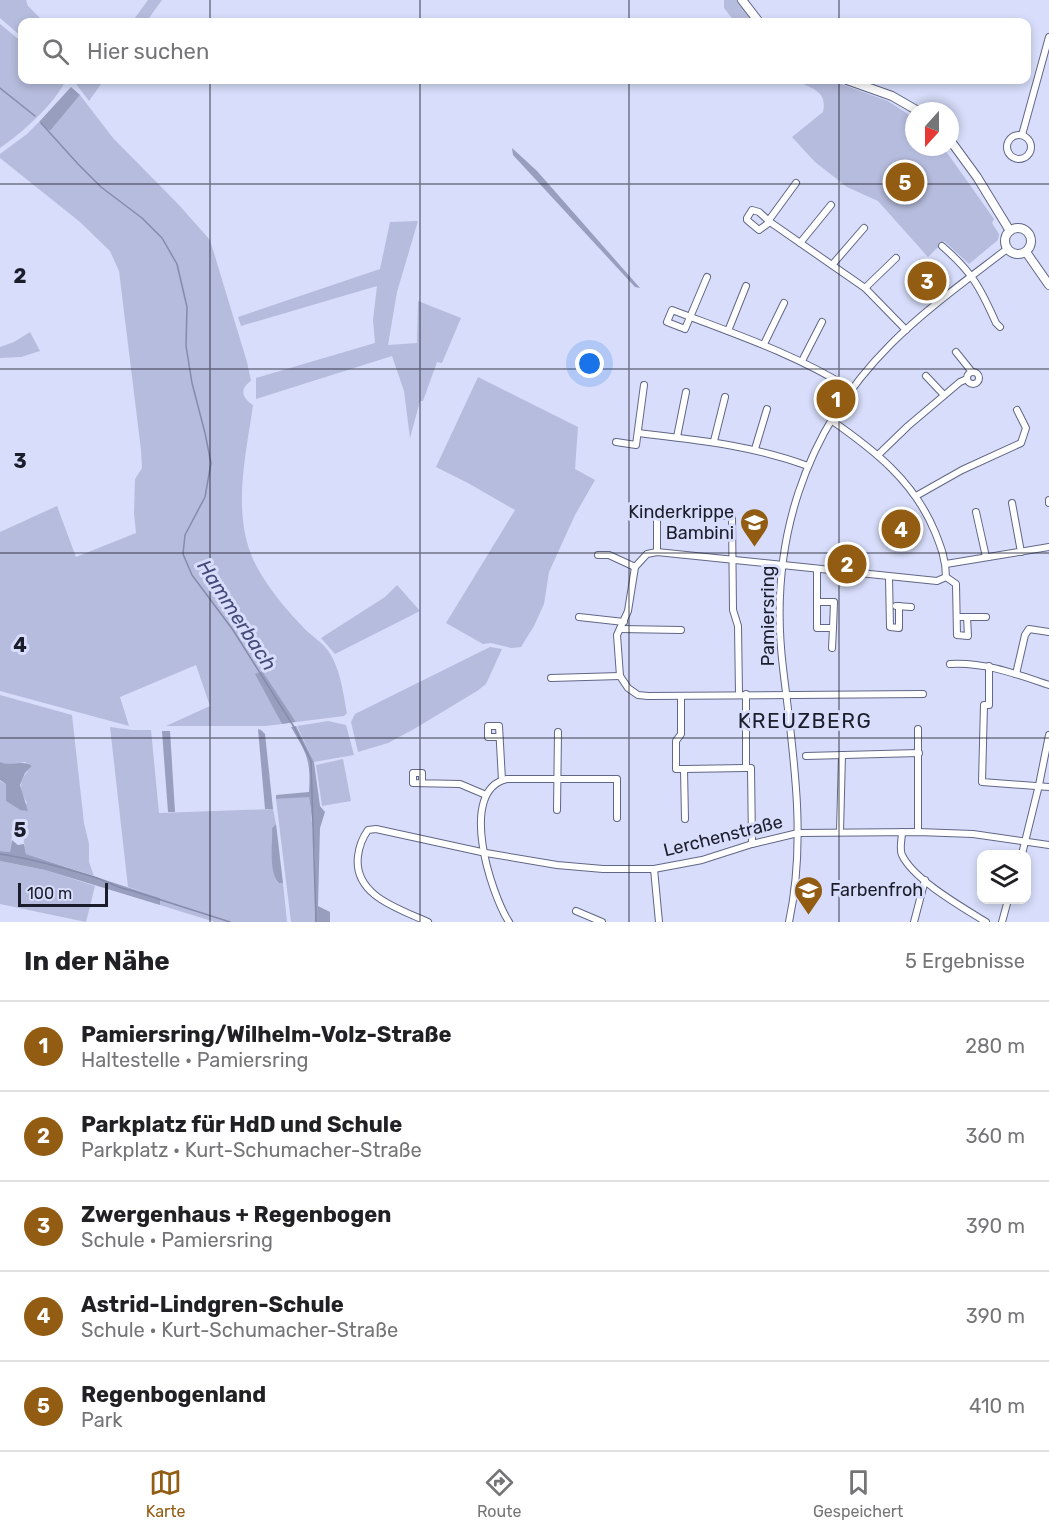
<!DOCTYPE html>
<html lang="de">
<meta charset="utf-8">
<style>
body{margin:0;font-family:Rubik,sans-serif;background:#f2f2f2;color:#202124}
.controls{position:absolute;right:18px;bottom:18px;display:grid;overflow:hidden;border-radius:12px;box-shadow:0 3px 9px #0003}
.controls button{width:54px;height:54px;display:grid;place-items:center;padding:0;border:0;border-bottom:2px solid #e0e0e0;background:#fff;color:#202124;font:30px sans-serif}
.compass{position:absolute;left:905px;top:102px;width:54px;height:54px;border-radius:50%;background:#fff;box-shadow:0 3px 9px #0003;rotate:201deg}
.scale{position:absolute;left:18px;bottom:15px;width:90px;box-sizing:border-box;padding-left:6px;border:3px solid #1b1d2a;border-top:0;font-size:16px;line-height:21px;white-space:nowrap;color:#1b1d2a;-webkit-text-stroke:4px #d7ddfa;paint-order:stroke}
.you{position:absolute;left:590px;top:364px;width:21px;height:21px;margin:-15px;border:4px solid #fff;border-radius:50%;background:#1a73e8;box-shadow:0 0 0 9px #1a73e833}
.badge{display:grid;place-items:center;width:39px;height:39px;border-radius:50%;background:#925c12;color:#fff;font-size:20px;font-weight:700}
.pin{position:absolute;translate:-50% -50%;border:3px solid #fff;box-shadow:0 2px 6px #0006}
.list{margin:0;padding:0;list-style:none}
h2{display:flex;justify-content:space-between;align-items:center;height:78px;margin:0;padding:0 24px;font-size:26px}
h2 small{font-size:20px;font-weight:400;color:#757577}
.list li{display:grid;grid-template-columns:39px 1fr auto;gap:18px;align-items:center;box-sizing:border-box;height:90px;padding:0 24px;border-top:2px solid #e0e0e0}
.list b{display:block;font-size:22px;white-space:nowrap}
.list p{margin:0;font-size:20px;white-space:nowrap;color:#757577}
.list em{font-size:20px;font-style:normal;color:#757577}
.icon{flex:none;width:33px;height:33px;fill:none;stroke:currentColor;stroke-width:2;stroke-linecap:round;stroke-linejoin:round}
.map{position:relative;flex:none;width:1049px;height:922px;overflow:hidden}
.search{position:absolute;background:#fff;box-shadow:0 3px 9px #0003;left:18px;right:18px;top:18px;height:66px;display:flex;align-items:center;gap:15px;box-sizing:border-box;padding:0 21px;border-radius:12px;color:#757577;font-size:22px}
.sheet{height:528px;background:#fff}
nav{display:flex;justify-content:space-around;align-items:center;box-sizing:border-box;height:84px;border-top:2px solid #e0e0e0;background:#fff;font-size:16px;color:#757577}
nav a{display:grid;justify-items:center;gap:3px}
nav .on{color:#925c12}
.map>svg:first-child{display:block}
</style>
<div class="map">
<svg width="1049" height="922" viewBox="0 0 1049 922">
<rect width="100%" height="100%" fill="#d7ddfa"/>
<g fill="#b6bcdd">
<path d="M0 0H26L28 6 44 22H22V37L0 18Z"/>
<path d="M148 0H162L146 22H132Z"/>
<path d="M724 0H739L752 22H735L724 8Z"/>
<path d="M0 24 22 42V80H64L65 82C53 105 22 133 0 148Z"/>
<path d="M73 80H104L89 101Z"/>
<path d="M794 80H830L888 101 914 118V147H943L994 219 992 223 999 234 998 240 969 264 944 241 928 257 878 201 847 187 815 162 792 137 823 112C828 90 810 88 794 80Z"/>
<path d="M80 95 113 138 179 205 210 240 247 362 251 381C239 389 242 398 253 405 246 455 232 511 253 559 264 583 284 607 302 626 309 634 319 640 326 648 340 665 343 692 347 713L344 716 296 722 261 671 256 674 282 724 266 726H166L210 706 196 665 120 697 129 726 0 691V532L57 506 76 557 136 533 134 513 135 479 142 468 141 450 119 271 110 251 80 222 0 158V154L27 134 39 122 50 131Z"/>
<path d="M418 221 397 292 388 345 417 343 418 301 461 318 442 363 437 362 423 401H420L410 438 404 391 392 356 256 399V378L375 343 373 320 377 286 241 326 238 317 380 269 390 222Z"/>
<path d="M30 332 40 351 21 357 0 358V347L14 342Z"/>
<path d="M478 377 578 427 575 469 595 480 575 515 549 572 544 604 534 626 521 647 511 648 491 643 483 644 446 623 515 510 468 483 436 467Z"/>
<path d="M397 585 420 611 335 654 321 638 385 597Z"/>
<path d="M490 647 502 649 486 684 477 691 414 729 388 743 358 752 351 722 355 714Z"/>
<path d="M0 695 72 715 84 823 89 844V862L94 876 26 854 23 836 20 832 12 835 10 852 0 851V781L6 784V801L20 810 27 803C18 788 19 780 32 766L25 762 8 765 0 762Z"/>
<path d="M328 721 346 725 354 755 314 762 297 726Z"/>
<path d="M110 727 132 730H151L159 813 273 809 276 824 272 828V860L279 883H283L287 922H215L160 905V898L128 887Z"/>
<path d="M343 759 351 801 322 806 316 765Z"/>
<path d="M309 796C315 838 315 880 315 922H291L276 799Z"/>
<path d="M0 861 45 870 95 886 86 922 0 904Z"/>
</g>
<g fill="#979ebe">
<path d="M71 87 80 95 50 131 39 122Z"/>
<path d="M512 148 537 171 640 288 635 287 513 155Z"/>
<path d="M262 671 296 722 282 724 255 674Z"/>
<path d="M296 726 314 762 320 806 325 812 320 828 318 906 330 912V922H315C315 880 316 838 309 797L276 799V795L309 792C311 760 307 754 291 727Z"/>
<path d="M258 729 261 730 265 734 273 809H265Z"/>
<path d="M162 731H170L175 812H168Z"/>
<path d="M0 762C11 767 23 759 32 766L25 773 20 785 28 811 20 810 6 801V784L0 780Z"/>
<path d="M276 824 283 883H279C268 871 273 845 272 828Z"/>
<path d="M12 840 18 845 24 844 26 854 160 898V905L45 870 0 861V851L10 852Z"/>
</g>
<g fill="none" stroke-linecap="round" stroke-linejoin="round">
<g stroke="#858bab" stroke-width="1.5">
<path d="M0 88 35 116"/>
<path d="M41 123 78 164 101 187 142 218 162 238 177 264 187 307 186 346 192 383 205 433 211 463 205 497 185 535 183 554 192 575 233 630 294 727 311 761 316 922"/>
<path d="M0 854C33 859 65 868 97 878 110 883 118 888 133 891L230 922"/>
</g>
<defs>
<g id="minor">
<circle cx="1019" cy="147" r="12"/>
<path d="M1022 135 1049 37"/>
<path d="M769 220 796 183"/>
<path d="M770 222 759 230 747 220V218L752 210 759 212 770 222 865 288 906 330"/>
<path d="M800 243 831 205"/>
<path d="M942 246C972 272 980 287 996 323L1000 327"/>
<path d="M832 265 864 228"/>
<path d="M707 277 685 329 667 322 672 310C735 334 793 353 851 389"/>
<path d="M865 288 896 258"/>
<path d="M728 331 746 286"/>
<path d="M764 344 784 303"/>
<path d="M956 352 972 372"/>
<path d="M802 361 822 322"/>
<circle cx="973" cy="378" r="6"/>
<path d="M926 376 944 395"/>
<path d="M831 420C874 450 914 481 935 532 941 547 946 560 946 577L937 581 657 552 647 554 635 567 628 611 617 635 620 676 628 688 638 695 648 696 923 694"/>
<path d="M638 433C697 440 751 445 808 466"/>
<path d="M677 437 686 392"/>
<path d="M714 441 725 397"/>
<path d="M616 442 636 445 644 385"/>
<path d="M755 449 767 409"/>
<path d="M878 455 908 426 960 382 967 379"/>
<path d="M916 496 962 470 1021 443 1026 428 1017 410"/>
<path d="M1049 500V503"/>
<path d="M1012 503 1021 552"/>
<path d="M976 512 986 557"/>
<path d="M657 552V513L732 516 733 610 738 626 739 694"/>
<path d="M598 555H609L635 567"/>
<path d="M946 564 1049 547"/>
<path d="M817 569V628H833L832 648"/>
<path d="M889 577 890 627 899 628V606"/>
<path d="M946 577 956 584 957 635 968 636 967 617"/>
<path d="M817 602H834L833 628"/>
<path d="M896 606 911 607"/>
<path d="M579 617 624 622"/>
<path d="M957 617H986"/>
<path d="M620 629 681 630"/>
<path d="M950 664C985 662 1016 674 1049 685"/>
<path d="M989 666V705H984L982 782 1049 787"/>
<path d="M1016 674 1025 635 1029 629 1049 632"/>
<path d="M551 678 620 676"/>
<path d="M746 694V768H751L752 844"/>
<path d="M681 696V734L676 741V769H684L685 819"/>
<path d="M498 737H488V726H499L502 780"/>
<path d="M806 756 919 753"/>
<path d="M684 769 746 768"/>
<path d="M422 783V773H413V783L460 784 486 795"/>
<path d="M557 810 558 732"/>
<path d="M840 832 842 755"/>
<path d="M902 832C902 839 899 849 902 855 914 880 962 907 986 922"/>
<path d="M918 832V729"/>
<path d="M1022 854 1039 785 1049 735"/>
<path d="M654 869 659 922"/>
<path d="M576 911 602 922"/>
<path d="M428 922C400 909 353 896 358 856 359 847 363 837 368 830L376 829 486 853 557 865 603 869H654L702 860 752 844 798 833 918 832 973 834 1049 845"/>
<path d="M509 922C491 894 457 790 507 779H617V818"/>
<path d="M789 922C807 839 793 752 783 668 768 545 803 432 891 344 926 309 968 279 1007 249"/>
<path d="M914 922 925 880"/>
<path d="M1002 922 1008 900"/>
</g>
<g id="secondary">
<path d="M742 0 759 22"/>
<path d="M847 80 892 96 918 111"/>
<path d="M950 140 977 177 1010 231"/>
<circle cx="1018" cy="241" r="13"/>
<path d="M1026 252 1049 285"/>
</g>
</defs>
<use href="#minor" stroke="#616786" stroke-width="8"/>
<use href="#secondary" stroke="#616786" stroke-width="10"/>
<use href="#minor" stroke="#fff" stroke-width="6"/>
<use href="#secondary" stroke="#fff" stroke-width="8"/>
</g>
<path fill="none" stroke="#1b1d2a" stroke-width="1.5" stroke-opacity="0.55" d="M210 0V22M420 0V22M629 0V22M839 0V22M210 80V922M420 80V922M629 80V922M839 80V922M0 184H1049M0 369H1049M0 553H1049M0 738H1049"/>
<defs>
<symbol id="school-pin" viewBox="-11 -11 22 30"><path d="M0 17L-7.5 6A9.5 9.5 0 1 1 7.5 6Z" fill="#925c12" stroke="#d7ddfa"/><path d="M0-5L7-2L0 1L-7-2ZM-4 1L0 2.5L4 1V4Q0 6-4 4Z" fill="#fff"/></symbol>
</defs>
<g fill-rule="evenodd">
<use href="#school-pin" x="738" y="506" width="33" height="45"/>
<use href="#school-pin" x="792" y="874" width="33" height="45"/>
</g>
<g text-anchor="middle" stroke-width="6" stroke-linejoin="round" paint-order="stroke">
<g font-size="18" fill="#1b1d2a" stroke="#d7ddfa" text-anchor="end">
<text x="734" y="518">Kinderkrippe<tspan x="734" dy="21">Bambini</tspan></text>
<text x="830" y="896" text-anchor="start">Farbenfroh</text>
</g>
<g font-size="18" fill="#1b1d2a" stroke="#d7ddfa">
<text transform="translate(768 616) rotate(-90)" y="6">Pamiersring</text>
<text transform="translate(723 836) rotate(-14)" y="6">Lerchenstraße</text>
</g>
<g font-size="20" font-style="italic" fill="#444a79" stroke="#d7ddfa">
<text transform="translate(237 615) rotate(57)" y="7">Hammerbach</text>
</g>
<g font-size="21" letter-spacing="1.5" fill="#1b1d2a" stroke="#d7ddfa">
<text x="805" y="728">KREUZBERG</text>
</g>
</g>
<g font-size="20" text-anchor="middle" font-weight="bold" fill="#1b1d2a" stroke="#d7ddfa" stroke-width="6" stroke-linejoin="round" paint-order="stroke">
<text x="20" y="283">2</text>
<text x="20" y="468">3</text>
<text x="20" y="652">4</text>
<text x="20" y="837">5</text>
</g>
</svg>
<div class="controls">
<button><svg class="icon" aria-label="layers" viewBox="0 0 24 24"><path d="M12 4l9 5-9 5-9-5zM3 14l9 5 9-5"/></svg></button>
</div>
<svg class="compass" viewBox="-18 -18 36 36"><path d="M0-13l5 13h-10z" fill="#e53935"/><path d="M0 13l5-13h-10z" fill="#757577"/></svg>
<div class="scale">100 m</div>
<div class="you"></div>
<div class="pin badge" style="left:836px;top:399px">1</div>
<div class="pin badge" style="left:847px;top:564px">2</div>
<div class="pin badge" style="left:927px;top:281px">3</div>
<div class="pin badge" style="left:901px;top:529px">4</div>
<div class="pin badge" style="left:905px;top:182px">5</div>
<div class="search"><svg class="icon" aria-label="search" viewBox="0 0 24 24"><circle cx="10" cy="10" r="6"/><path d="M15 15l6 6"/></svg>Hier suchen</div>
</div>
<section class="sheet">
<h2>In der Nähe<small>5 Ergebnisse</small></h2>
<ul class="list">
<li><span class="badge">1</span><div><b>Pamiersring/Wilhelm-Volz-Straße</b><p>Haltestelle · Pamiersring</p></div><em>280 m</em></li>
<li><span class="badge">2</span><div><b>Parkplatz für HdD und Schule</b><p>Parkplatz · Kurt-Schumacher-Straße</p></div><em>360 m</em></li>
<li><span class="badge">3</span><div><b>Zwergenhaus + Regenbogen</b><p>Schule · Pamiersring</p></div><em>390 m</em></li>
<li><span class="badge">4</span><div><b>Astrid-Lindgren-Schule</b><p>Schule · Kurt-Schumacher-Straße</p></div><em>390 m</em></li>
<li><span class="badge">5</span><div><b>Regenbogenland</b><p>Park</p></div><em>410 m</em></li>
</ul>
</section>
<nav>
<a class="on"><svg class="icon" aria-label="map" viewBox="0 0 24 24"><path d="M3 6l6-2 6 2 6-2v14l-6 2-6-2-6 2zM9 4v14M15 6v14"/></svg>Karte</a>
<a><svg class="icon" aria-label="directions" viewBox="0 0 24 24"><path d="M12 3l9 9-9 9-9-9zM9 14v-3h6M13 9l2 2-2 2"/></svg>Route</a>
<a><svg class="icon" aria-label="saved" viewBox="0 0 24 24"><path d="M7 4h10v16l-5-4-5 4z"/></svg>Gespeichert</a>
</nav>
